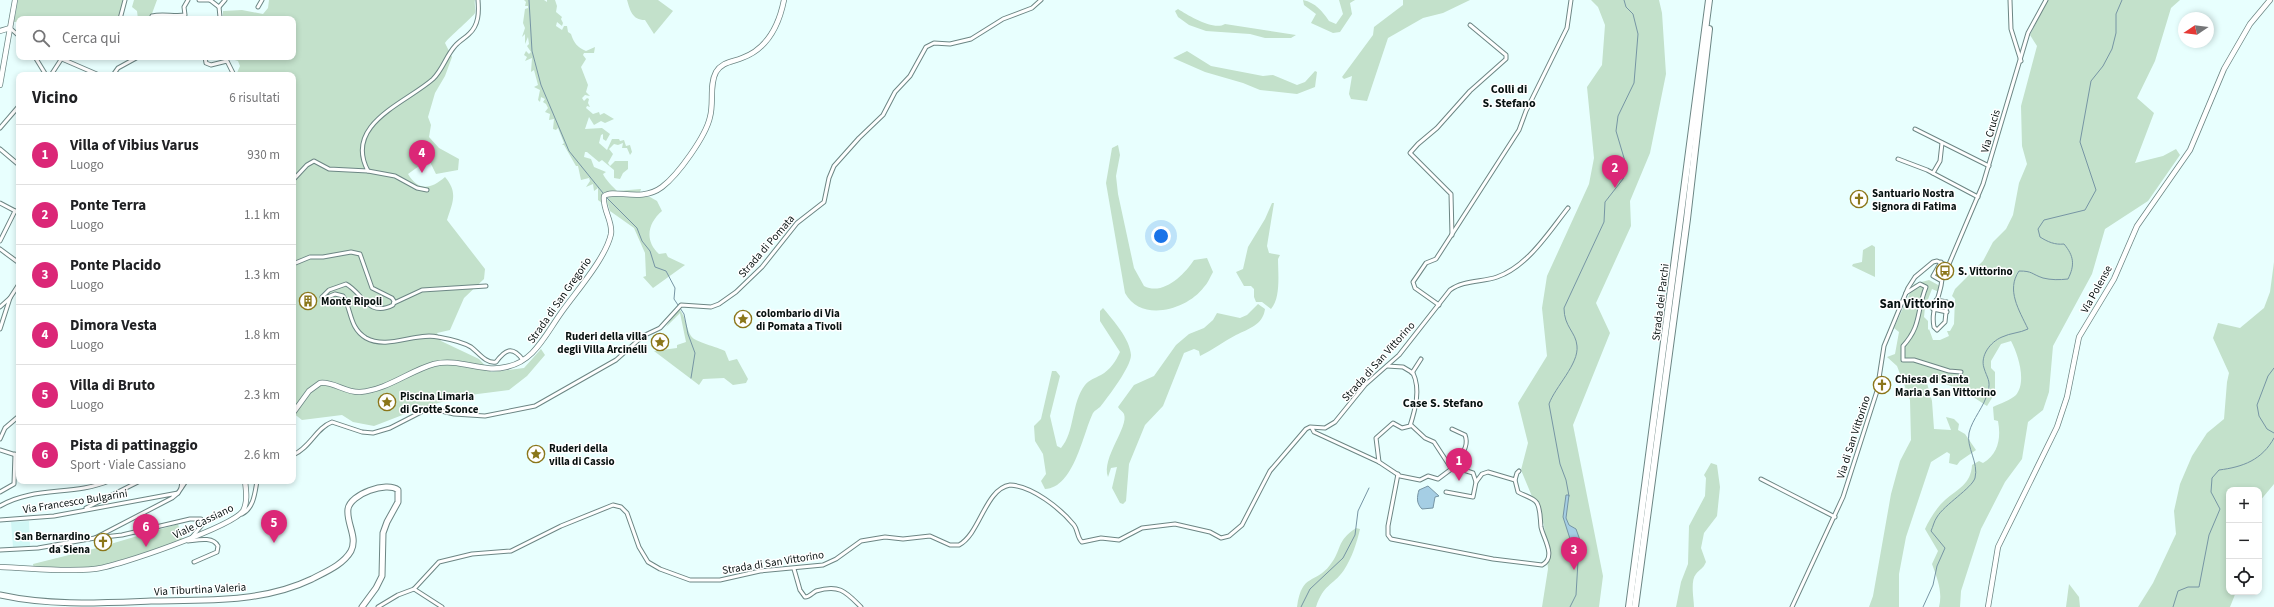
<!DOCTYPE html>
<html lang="it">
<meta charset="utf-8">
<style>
body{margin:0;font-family:"Source Sans 3",sans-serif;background:#f2f2f2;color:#202124}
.controls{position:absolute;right:12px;bottom:12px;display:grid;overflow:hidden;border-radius:8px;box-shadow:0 2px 6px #0003}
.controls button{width:36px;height:36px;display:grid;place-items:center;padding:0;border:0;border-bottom:1px solid #e0e0e0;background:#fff;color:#202124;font:20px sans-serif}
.compass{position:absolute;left:2178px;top:12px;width:36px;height:36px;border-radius:50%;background:#fff;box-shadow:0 2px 6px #0003;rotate:257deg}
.you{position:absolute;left:1161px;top:236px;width:14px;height:14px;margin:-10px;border:3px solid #fff;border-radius:50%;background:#1a73e8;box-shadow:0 0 0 6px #1a73e833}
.badge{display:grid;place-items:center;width:26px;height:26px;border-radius:50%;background:#db2777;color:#fff;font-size:13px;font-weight:700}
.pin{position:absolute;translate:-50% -33px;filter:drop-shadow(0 1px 2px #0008)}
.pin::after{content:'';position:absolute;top:21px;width:14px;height:12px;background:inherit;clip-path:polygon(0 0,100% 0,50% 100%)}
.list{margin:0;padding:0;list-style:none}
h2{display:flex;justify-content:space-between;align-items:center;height:52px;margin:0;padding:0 16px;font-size:17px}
h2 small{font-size:13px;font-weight:400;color:#757577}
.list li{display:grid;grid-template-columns:26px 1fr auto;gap:12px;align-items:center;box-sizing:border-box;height:60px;padding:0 16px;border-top:1px solid #e0e0e0}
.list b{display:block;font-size:15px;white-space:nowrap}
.list p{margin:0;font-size:13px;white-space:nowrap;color:#757577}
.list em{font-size:13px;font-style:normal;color:#757577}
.icon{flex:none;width:22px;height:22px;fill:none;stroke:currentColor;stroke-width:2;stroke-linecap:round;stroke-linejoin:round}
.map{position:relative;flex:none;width:2274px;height:607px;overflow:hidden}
.search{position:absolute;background:#fff;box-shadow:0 2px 6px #0003;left:16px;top:16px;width:280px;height:44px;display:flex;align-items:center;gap:10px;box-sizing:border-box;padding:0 14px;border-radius:8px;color:#757577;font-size:15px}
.panel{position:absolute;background:#fff;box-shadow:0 2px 6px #0003;left:16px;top:72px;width:280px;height:412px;border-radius:8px}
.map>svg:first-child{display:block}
</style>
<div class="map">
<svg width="2274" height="607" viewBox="0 0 2274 607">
<rect width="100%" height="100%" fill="#e8fffe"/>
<path fill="#d1f7f5" d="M29 521 30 546 13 547 11 522Z"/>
<g fill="#c3e1cb">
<path d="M18 0H123L119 19H19V22H14Z"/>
<path d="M134 0H157L150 19H138L137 11 132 7Z"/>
<path d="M269 0H475C474 4 476 9 475 13 474 16 449 37 445 43L452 57 445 76 435 93 428 117 431 125 429 137 439 148 459 159 458 170 436 174 430 162 426 161 408 174C419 192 431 189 445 177 458 192 453 202 447 220L485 269 484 279 464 298 450 330 437 333 441 341 479 359 491 372 524 368 541 349 545 355 527 376 509 390 462 396 418 409 374 426 353 422 342 415 302 420 293 413V75H236L240 66 238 61 225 57H293V19L223 17V11L242 10 263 14 268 8Z"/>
<path d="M524 0H544L547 2V0H555L557 6 556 12 562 17 561 19 563 23 562 26 557 22 556 26 562 30 564 26H567L568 32 571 34C574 43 577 47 586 51L595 47 594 53H584L583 55 586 59 581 67 588 85 586 92 590 96 585 95 582 98 584 101 587 98 589 99 588 103 590 107 587 106 586 108 593 114 599 112 600 115 604 113 614 119 605 123 601 121 594 125 589 117 585 129 602 128 610 134 606 141 603 139V134L601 135 599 143 607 150 612 139H619L620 141 624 140 626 146 630 145 632 152 630 155 627 148H622L623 143 618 145 614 144 609 149 613 154 608 163 610 166 615 161H628V169L623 173 620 179 614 178V170L602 160 599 162 587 152H585L584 157 591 159 594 167 606 172 603 174C605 179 613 187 617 191L641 189 640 192H605L603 194 602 203 598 200V188L594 191 593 184 586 187 590 181 589 178 581 180 578 166H576L564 145H562L564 143 558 128 556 130 553 129 554 119 549 120 550 114 545 112 548 108 546 104 543 102 545 99 541 97 540 102 538 100 540 90 534 87 538 85 534 70 531 72 532 58 525 61 527 57 524 55 526 51 529 54 531 52 527 46 529 44 528 37 525 44V34L522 37 525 28 523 23 525 9 528 8V6H525L526 2Z"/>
<path d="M627 0H658L673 11 654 34 645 20C632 20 630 10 627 0Z"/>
<path d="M1303 0C1316 3 1322 11 1329 21L1336 24 1343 14 1339 0H1355L1350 3 1352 14 1340 32 1333 33 1311 23 1316 14 1304 5Z"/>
<path d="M1403 0H1470L1443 13 1423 18 1388 38 1367 101 1351 99 1349 94 1352 76 1344 79 1342 77 1373 35 1374 27 1403 5Z"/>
<path d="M1591 0H1659L1662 13 1666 74 1650 153 1630 201 1631 226 1596 303 1610 333 1573 425 1603 576 1599 607H1542L1548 569 1544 525 1521 470 1528 443 1518 403 1547 356 1542 308 1547 276 1589 184 1594 158 1587 87 1602 65 1605 25 1598 7Z"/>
<path d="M2048 0H2180L2171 8 2155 61 2137 98 2154 113 2135 163 2163 156 2176 149 2180 155 2148 201 2105 229 2092 274 2053 346 2049 392 2043 410 2028 422 2022 459 2005 482 1981 529 1961 591 1960 607H1939C1943 592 1937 578 1932 564L1938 551 1925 529C1929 520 1937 507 1945 500 1958 489 1971 484 1972 465L1979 461 1983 463C1999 454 2001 437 1998 421L1994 420 1993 407C1999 404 2011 400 2016 395 2027 382 2018 354 2011 341L2001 344 1991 361V368L1995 372V393L1987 406 1964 391 1925 376 1932 401 1934 429 1951 430 1946 417 1954 419 1959 424 1958 430 1965 434 1976 450 1960 461 1957 465 1949 463 1950 454 1947 452 1931 462 1906 537 1899 574V607H1869L1873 596 1891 494 1900 461 1911 440 1910 400 1897 366 1887 357 1895 354 1899 332 1894 328 1914 284 1929 280 1940 286 1939 292 1932 289 1925 307 1924 317 1928 321V330L1929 329 1933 340H1940L1949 336 1947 331H1950L1954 324 1955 299 1952 296 1955 289 1983 261 1993 242 2006 229 2013 215 2019 183 2027 164 2022 146 2021 106 2037 46 2030 35Z"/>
<path d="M1178 9C1189 16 1214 31 1225 24L1296 35 1291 38H1265L1250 34 1206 31 1189 25 1178 17 1175 11Z"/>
<path d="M1187 51 1211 66 1263 76 1273 75 1297 85 1305 82 1315 71 1317 72 1315 87 1297 94 1260 90 1243 83 1205 72 1173 58Z"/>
<path d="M1118 145 1120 155 1116 176 1118 194 1134 268 1144 286C1163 296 1184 275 1194 260L1207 258 1213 272C1210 277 1208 283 1204 287 1187 310 1141 323 1125 293L1106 183 1112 148Z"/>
<path d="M609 196 650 197 657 201 662 211C648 223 644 240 659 254L666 253 668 257 685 265 653 288 643 277 646 276 645 253 634 228 610 211 607 201Z"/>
<path d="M1272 203H1274L1267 246 1269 253 1280 255 1278 259C1278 273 1281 298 1271 309L1262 302H1256L1254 297V289L1251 286H1244L1236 272 1243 269 1248 247 1265 219Z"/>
<path d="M1872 245 1875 247V277L1852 266 1853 264 1862 262 1863 250Z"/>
<path d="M2274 262V484L2259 502V490H2229V592H2236L2230 607H2138L2153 583 2176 534 2174 511 2180 484 2192 456 2207 433 2224 419 2227 382 2229 373 2213 338 2218 323 2240 328 2264 308 2270 292Z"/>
<path d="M1258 304 1265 309C1263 325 1248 329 1236 335 1224 341 1213 350 1200 356L1199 351 1194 349 1184 353 1163 406 1145 425 1129 464 1126 501 1123 504 1120 503 1112 488 1117 467 1111 468 1108 477C1101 458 1129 427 1124 414 1123 412 1119 409 1118 407L1134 385 1154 376 1176 345 1189 334 1204 328 1213 320 1217 313 1240 318 1247 315Z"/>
<path d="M1103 308C1113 320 1130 339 1131 355 1131 367 1108 397 1100 407 1098 409 1095 410 1093 413 1083 433 1074 488 1045 489L1041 481 1046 474 1043 454 1035 441 1034 426 1041 419 1052 371H1056L1060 376 1050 416 1057 446 1061 448C1075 432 1071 403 1085 385 1089 380 1095 378 1101 375 1110 370 1116 361 1120 352L1100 321V311Z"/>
<path d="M677 309 680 310C686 318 686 328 691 336 694 342 718 347 725 351L729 361 737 359 748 379 746 383 733 385 724 378 703 379 699 385 654 351 677 348V345L686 342 680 313 666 327Z"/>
<path d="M1711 463 1717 465 1720 487 1717 516 1704 533 1701 548 1706 562C1703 569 1700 569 1696 574 1690 581 1694 599 1694 607H1676L1681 582 1688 564 1689 526 1705 496 1706 478 1704 475Z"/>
<path d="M178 524 183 541 98 567 34 569 33 564 97 548Z"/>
<path d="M1356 528 1360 529C1357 542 1352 558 1344 570 1332 587 1324 583 1316 607H1297C1302 572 1315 585 1330 565 1342 550 1336 541 1356 528Z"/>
<path d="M2069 584 2079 597 2080 607H2066Z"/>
</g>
<g fill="#a5cee4" stroke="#7695a4">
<path d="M1428 486 1439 496 1435 497 1433 508 1422 509C1416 503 1417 497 1419 490Z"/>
<path d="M1566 495H1569L1566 518 1569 525 1576 529 1581 543 1577 546 1572 545 1563 517Z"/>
</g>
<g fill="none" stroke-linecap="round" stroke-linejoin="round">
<g stroke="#7695a4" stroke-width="1">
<path d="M529 0 532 51 541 85 569 151 603 193"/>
<path d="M607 198 637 228 642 241 650 251 655 267 666 271 675 288 674 299 684 314 688 334 695 353 691 378"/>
<path d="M2274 368 2268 376 2257 405 2259 416 2267 429 2274 433"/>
<path d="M1569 496 1566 480 1560 464 1549 404C1555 387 1579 364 1577 346 1576 332 1564 327 1564 308L1604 222 1605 202 1623 179 1627 168 1616 131 1618 116 1634 83 1638 34 1633 14 1626 7 1624 0"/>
<path d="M1301 607 1310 589 1343 558 1355 535 1358 511 1369 488"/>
<path d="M1570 607 1576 595 1578 561 1576 544"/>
<path d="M1923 607 1933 585 1937 566 1945 548 1931 531C1933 527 1934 521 1937 517 1944 505 1972 488 1975 478 1979 463 1966 447 1969 433 1972 419 1985 406 1988 391 1991 381 1987 378 1984 368 1980 356 1990 342 2002 337 2010 333 2020 333 2028 329 2019 310 2006 290 2019 271 2033 271 2031 274 2043 278 2051 280 2059 280 2068 279 2075 265 2074 256 2064 244 2055 245 2048 242 2040 237L2038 229 2044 220 2085 210 2096 190 2080 142 2091 81 2103 66 2112 49 2116 33V14L2122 0"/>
<path d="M2173 607 2178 591 2188 587H2199L2209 535 2220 509 2211 492 2212 478 2219 470C2243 467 2262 460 2274 438"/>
</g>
<defs>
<g id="street">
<path d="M199 0H210"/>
<path d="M210 0 219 7 220 17 218 19"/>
<path d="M2010 0 2011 29 2021 61"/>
<path d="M219 7 225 0"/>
<path d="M258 7 262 0"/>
<path d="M120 19 125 0"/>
<path d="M151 19 152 16C163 13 174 17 185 15L184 7 188 0"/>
<path d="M10 28 19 36"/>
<path d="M35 57 46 75"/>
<path d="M205 57 206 63 211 65 227 61 234 75"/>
<path d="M62 59 99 75"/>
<path d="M51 75 62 58"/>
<path d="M113 75 118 68 138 57"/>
<path d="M0 128 19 106"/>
<path d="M1915 129 1989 166"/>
<path d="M0 149 19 165"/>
<path d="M1898 159 1927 170 1978 197"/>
<path d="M368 171 395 176 417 188 427 190"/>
<path d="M1933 173 1940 161 1942 143"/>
<path d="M293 180 307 165 314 161 329 169 368 171C343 124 406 103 433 79 443 69 446 56 455 46 459 41 465 38 469 34 479 25 479 12 478 0"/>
<path d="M0 203 19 213"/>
<path d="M1452 235 1451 194 1410 153 1418 144 1437 128 1470 91 1506 59V55L1470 25"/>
<path d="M0 241 15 211"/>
<path d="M0 249 19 263"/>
<path d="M293 264 310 257H323L351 252 360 254 372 288 392 298 394 301 393 305C368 318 362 292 346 284L329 290 322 297 323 299 335 294 343 296C352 310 349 328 366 338 388 350 415 332 438 337 449 339 461 341 471 347 478 352 486 364 496 362 505 350 512 345 523 360"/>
<path d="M1940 280 1933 276 1941 262"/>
<path d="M1906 293 1920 284 1926 287C1916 312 1922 325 1903 346V360H1914L1949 371 1961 372"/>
<path d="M1936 300 1947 302 1945 322 1937 330 1934 327C1931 312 1937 303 1940 290 1943 280 1941 274 1946 265L1949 264 1983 184 2028 33 2046 0"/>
<path d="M394 303 422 290 486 286"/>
<path d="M1439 305 1415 288 1413 282 1426 263 1436 259 1519 130 1526 111 1567 28 1571 0"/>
<path d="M0 307 10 298"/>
<path d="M1933 309 1947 312"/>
<path d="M0 329 10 298 19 284"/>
<path d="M1412 373 1421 359"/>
<path d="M1411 425 1425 438 1434 442 1451 468"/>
<path d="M1312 428 1314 432 1379 462 1400 476 1420 480 1428 476 1438 479 1454 467 1473 473 1476 482 1482 474 1488 472 1515 480 1517 473 1519 471"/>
<path d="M1452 429 1465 435C1470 448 1459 456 1454 467"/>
<path d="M0 439 5 428 19 416"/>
<path d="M0 450 19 456"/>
<path d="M293 455C310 448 316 428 332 422L362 432 373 433 390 428 429 408 454 414 485 416 535 406 616 360 643 336 660 328 681 305 711 307 719 304 736 292 762 267 797 223 824 202 829 178 834 166 859 138 883 115 895 92 910 76 926 47 934 43 950 44 971 39 1003 19 1032 8 1041 0"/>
<path d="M1379 462 1376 438 1393 423 1402 428 1410 426C1415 410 1421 390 1413 373L1403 367 1387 366"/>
<path d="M1398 474 1388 526V535L1391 539 1493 559 1542 565C1557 557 1543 538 1541 527 1540 519 1541 511 1537 503 1533 497 1524 496 1518 492L1515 480"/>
<path d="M1761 479 1835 517"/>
<path d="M181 488 182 481"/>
<path d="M0 492 14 484 15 454"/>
<path d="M1446 492 1473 497 1476 482"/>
<path d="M178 493 186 481"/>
<path d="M0 506C34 486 73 496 109 481"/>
<path d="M86 508 140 481"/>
<path d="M242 514C254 508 255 492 257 481"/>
<path d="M0 520 54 516 178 493 172 498 95 538"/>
<path d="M188 541C197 540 213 536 218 546L217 552 194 562"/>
<path d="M0 550 38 548 95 538 122 535 190 519H201L202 525 192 537"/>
<path d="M794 569 800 590 805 597C810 597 812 593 816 591 840 584 846 592 861 607"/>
<path d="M414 589 442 607"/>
<path d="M378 607 398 595 414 589 439 562 472 554 511 551 561 526 613 505 621 507 627 513 639 547 648 562 660 569 690 580H720L760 571 823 565 836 559 861 541 885 537 903 539 930 536 950 545H959C980 534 985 489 1010 485 1032 486 1060 508 1074 525 1078 530 1077 538 1082 542L1101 538 1119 540 1142 528 1175 524 1210 532 1221 538 1229 536 1242 525 1270 471 1306 429 1310 427 1325 428 1335 422 1365 385 1399 355 1450 290C1463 280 1483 282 1497 277 1528 266 1549 232 1568 208"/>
<path d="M1792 607 1843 497 1877 391 1884 346 1908 288 1915 277 1933 262 1937 261 1946 265"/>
</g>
<g id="secondary">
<path d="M0 31 10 28"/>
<path d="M0 85 15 0"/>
<path d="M293 413 309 391 320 383C333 381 346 393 360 392 387 390 409 371 434 364 460 358 482 373 506 367 516 365 525 360 532 353 544 341 551 327 561 313 575 293 606 258 611 234 613 221 602 209 604 196 614 188 641 203 662 187 678 175 706 136 710 117 714 103 709 85 716 72 722 62 732 62 742 58 767 49 779 25 784 0"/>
<path d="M0 567C31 568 62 572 94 569 117 567 231 527 243 511 248 502 246 490 245 481"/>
<path d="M1988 607 1998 547 2057 427 2067 397 2079 337 2114 279 2137 226 2190 150 2224 69 2250 24 2270 0"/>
</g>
<path id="primary" d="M0 595C50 606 100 603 151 601 205 600 262 603 312 579 325 572 343 565 351 551 358 537 346 523 348 509 350 494 387 481 398 490V502L387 522 383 533 382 576 376 588 362 607"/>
<g id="highway">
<path d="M1629 607 1709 0"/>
<path d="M1635 607 1687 219 1709 29"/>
</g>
</defs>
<use href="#street" stroke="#6c8684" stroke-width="5"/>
<use href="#secondary" stroke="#6c8684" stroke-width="6"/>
<use href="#primary" stroke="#6c8684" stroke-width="7"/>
<use href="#highway" stroke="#6c8684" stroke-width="8"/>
<use href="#street" stroke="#fff" stroke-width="3"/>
<use href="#secondary" stroke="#fff" stroke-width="4.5"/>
<use href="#primary" stroke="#fff" stroke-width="5"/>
<use href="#highway" stroke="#fff" stroke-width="6"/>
</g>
<defs>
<symbol id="church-ring" viewBox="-11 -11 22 22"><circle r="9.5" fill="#fff" stroke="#8b761a" stroke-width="1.5"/><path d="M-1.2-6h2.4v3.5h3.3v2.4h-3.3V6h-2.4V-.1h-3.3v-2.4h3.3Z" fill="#8b761a"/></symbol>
<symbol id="bus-ring" viewBox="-11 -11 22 22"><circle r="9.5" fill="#fff" stroke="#8b761a" stroke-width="1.5"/><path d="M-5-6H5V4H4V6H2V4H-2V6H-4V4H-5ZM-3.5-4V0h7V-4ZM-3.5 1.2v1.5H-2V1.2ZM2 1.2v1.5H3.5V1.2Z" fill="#8b761a"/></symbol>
<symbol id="building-ring" viewBox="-11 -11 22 22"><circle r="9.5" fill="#fff" stroke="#8b761a" stroke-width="1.5"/><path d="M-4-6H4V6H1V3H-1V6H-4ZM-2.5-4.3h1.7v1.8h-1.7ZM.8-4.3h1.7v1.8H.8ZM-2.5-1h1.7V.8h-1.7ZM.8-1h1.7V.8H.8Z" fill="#8b761a"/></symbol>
<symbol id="sight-ring" viewBox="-11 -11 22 22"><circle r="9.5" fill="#fff" stroke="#8b761a" stroke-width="1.5"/><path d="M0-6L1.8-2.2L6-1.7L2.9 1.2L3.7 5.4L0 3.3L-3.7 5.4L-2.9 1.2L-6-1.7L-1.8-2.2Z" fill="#8b761a"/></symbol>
</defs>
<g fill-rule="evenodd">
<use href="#church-ring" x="1849" y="189" width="20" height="20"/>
<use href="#bus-ring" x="1935" y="261" width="20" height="20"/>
<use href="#building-ring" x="298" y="291" width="20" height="20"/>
<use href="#sight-ring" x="733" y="309" width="20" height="20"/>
<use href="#sight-ring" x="650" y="332" width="20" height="20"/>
<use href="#church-ring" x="1872" y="375" width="20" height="20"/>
<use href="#sight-ring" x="377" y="392" width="20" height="20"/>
<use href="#sight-ring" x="526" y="444" width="20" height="20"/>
<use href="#church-ring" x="93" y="532" width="20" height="20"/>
</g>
<g text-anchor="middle" stroke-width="3" stroke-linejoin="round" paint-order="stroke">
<g font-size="11" fill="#071110" stroke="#fff">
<text transform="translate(1990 131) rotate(-74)" y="4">Via Crucis</text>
<text transform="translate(766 246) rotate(-49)" y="4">Strada di Pomata</text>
<text transform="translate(2096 289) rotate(-61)" y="4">Via Polense</text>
<text transform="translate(559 300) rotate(-55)" y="4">Strada di San Gregorio</text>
<text transform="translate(1660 302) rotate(-83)" y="4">Strada dei Parchi</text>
<text transform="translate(1378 361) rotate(-48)" y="4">Strada di San Vittorino</text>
<text transform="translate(1853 437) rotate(-72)" y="4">Via di San Vittorino</text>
<text transform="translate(75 501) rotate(-9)" y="4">Via Francesco Bulgarini</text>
<text transform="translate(203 521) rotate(-26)" y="4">Viale Cassiano</text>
<text transform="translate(773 562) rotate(-9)" y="4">Strada di San Vittorino</text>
<text transform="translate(200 589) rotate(-3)" y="4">Via Tiburtina Valeria</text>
</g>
<g font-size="11" font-weight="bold" fill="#071110" stroke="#fff" text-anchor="start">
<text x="1872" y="197">Santuario Nostra<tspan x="1872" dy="13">Signora di Fatima</tspan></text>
<text x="1958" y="275">S. Vittorino</text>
<text x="321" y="305">Monte Ripoli</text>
<text x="756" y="317">colombario di Via<tspan x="756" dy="13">di Pomata a Tivoli</tspan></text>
<text x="647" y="340" text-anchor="end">Ruderi della villa<tspan x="647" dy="13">degli Villa Arcinelli</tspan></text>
<text x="1895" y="383">Chiesa di Santa<tspan x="1895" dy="13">Maria a San Vittorino</tspan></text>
<text x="400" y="400">Piscina Limaria<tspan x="400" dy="13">di Grotte Sconce</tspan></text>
<text x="549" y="452">Ruderi della<tspan x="549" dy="13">villa di Cassio</tspan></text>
<text x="90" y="540" text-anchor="end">San Bernardino<tspan x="90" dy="13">da Siena</tspan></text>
</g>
<g font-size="12" font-weight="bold" fill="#071110" stroke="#fff">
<text x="1509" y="93">Colli di<tspan x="1509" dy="14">S. Stefano</tspan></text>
<text x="1443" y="407">Case S. Stefano</text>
</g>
<g font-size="13" font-weight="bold" fill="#071110" stroke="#fff">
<text x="1917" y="308">San Vittorino</text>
</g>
</g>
</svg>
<div class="controls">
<button>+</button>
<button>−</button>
<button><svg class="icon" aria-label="locate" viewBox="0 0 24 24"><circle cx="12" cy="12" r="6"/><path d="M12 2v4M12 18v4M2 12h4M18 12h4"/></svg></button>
</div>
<svg class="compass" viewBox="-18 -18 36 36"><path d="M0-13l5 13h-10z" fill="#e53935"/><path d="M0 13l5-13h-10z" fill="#757577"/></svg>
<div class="you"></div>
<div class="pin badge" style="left:1459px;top:481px">1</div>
<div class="pin badge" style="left:1615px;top:188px">2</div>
<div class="pin badge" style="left:1574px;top:570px">3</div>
<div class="pin badge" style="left:422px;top:173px">4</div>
<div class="pin badge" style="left:274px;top:543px">5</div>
<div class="pin badge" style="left:146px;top:547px">6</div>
<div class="search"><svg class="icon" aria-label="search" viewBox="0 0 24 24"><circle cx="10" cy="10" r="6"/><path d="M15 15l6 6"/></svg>Cerca qui</div>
<section class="panel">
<h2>Vicino<small>6 risultati</small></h2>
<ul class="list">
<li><span class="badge">1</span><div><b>Villa of Vibius Varus</b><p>Luogo</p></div><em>930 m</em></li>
<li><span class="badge">2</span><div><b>Ponte Terra</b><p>Luogo</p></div><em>1.1 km</em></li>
<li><span class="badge">3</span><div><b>Ponte Placido</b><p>Luogo</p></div><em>1.3 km</em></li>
<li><span class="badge">4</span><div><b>Dimora Vesta</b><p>Luogo</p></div><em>1.8 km</em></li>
<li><span class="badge">5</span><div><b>Villa di Bruto</b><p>Luogo</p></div><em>2.3 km</em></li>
<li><span class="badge">6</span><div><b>Pista di pattinaggio</b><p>Sport · Viale Cassiano</p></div><em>2.6 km</em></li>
</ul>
</section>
</div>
